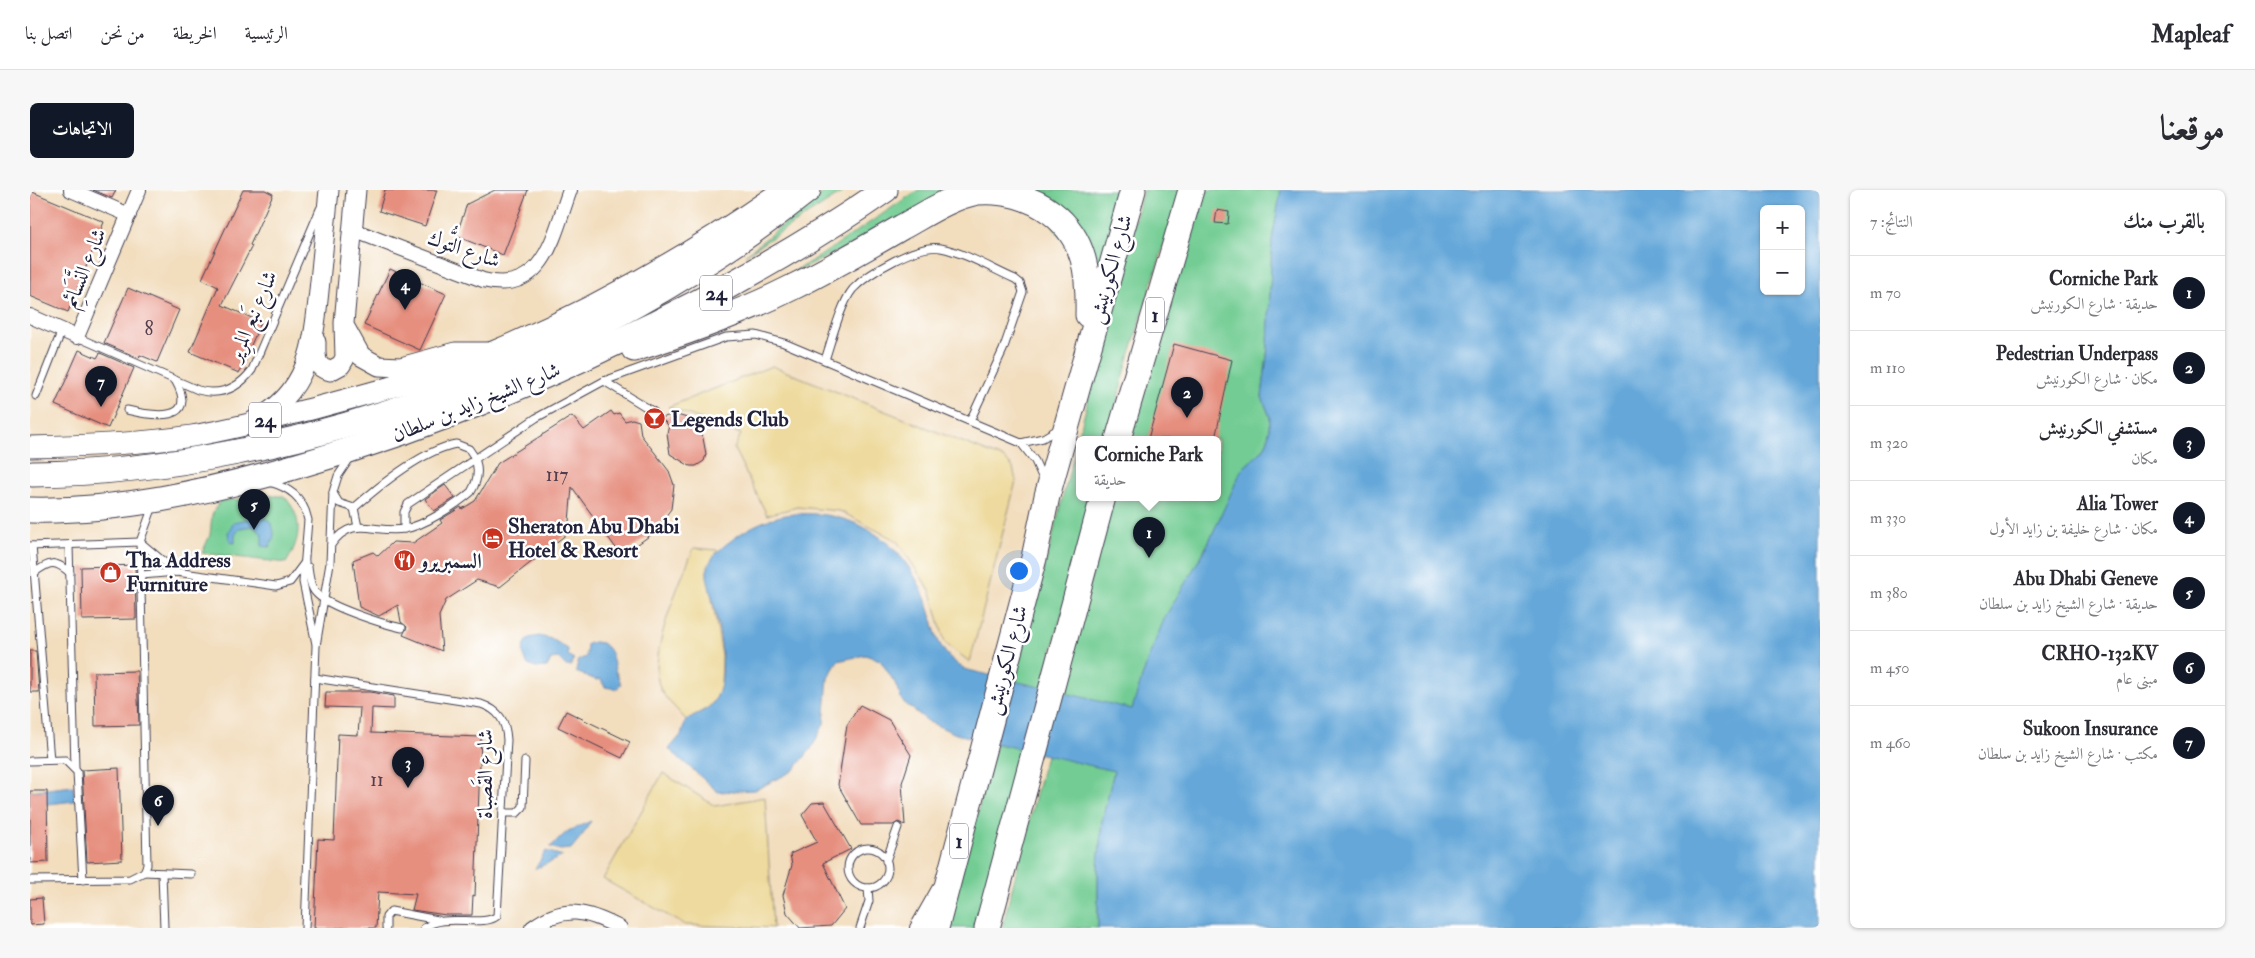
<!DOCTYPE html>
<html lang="ar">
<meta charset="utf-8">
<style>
body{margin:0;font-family:"IM FELL Double Pica",Amiri,serif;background:#f7f7f7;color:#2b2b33;direction:rtl}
.controls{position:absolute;right:15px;top:15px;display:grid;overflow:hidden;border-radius:8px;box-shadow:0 1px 4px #0004}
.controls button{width:45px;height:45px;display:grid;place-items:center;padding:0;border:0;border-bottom:1px solid #e1e1e2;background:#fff;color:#2b2b33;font:25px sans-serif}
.you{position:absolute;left:988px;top:380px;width:18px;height:18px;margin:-12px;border:4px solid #fff;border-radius:50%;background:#1a73e8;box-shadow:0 0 0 8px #1a73e833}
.badge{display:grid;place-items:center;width:32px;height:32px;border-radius:50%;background:#111827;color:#fff;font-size:16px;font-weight:700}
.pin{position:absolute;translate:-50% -41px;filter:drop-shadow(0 1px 2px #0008)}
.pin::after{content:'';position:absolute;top:26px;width:18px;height:15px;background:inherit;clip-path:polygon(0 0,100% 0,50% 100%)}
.popup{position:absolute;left:1046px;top:246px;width:145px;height:65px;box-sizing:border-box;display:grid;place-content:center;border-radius:8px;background:#fff;filter:drop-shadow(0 1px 4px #0005);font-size:16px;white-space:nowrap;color:#7c7c81}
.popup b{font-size:19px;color:#2b2b33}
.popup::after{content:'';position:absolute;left:50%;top:100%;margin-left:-10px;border:10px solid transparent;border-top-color:#fff}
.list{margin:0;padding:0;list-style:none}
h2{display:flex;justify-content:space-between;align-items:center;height:65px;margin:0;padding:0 20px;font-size:21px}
h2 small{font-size:16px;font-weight:400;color:#7c7c81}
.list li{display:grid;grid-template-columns:32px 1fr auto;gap:15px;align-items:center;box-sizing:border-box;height:75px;padding:0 20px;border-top:1px solid #e1e1e2}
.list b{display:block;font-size:19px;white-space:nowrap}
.list p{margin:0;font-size:16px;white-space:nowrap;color:#7c7c81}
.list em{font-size:16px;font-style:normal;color:#7c7c81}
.map{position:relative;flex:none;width:1790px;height:738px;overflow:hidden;direction:ltr;border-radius:8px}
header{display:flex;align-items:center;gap:30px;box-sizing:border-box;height:70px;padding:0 25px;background:#fff;border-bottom:1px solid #e1e1e2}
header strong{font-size:24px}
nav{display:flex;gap:28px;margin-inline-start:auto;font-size:18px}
.intro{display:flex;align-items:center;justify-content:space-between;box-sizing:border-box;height:120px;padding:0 30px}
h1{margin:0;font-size:35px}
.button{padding:12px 22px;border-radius:8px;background:#111827;color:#fff;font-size:18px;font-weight:700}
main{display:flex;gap:30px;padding:0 30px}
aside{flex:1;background:#fff;border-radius:8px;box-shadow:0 1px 4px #0004}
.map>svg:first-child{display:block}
</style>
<header>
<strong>Mapleaf</strong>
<nav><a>الرئيسية</a><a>الخريطة</a><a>من نحن</a><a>اتصل بنا</a></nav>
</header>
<div class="intro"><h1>موقعنا</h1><a class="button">الاتجاهات</a></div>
<main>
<aside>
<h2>بالقرب منك<small>النتائج: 7</small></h2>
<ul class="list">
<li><span class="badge">1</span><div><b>Corniche Park</b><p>حديقة · شارع الكورنيش</p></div><em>70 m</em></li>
<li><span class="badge">2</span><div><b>Pedestrian Underpass</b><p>مكان · شارع الكورنيش</p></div><em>110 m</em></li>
<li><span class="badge">3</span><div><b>مستشفي الكورنيش</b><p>مكان</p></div><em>320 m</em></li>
<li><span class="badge">4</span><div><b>Alia Tower</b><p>مكان · شارع خليفة بن زايد الأول</p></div><em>330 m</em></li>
<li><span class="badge">5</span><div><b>Abu Dhabi Geneve</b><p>حديقة · شارع الشيخ زايد بن سلطان</p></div><em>380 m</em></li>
<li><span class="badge">6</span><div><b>CRHO-132KV</b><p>مبنى عام</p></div><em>450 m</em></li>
<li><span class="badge">7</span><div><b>Sukoon Insurance</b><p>مكتب · شارع الشيخ زايد بن سلطان</p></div><em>460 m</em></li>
</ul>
</aside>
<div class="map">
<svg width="1790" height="738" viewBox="0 0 1790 738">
<rect width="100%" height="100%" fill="#fff"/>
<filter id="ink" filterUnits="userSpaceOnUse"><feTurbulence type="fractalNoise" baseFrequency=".02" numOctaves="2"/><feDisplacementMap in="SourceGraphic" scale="10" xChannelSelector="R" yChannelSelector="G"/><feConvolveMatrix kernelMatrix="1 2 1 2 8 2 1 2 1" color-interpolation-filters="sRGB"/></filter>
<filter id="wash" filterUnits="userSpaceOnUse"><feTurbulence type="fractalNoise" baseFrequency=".0096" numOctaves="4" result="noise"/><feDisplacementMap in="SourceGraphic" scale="20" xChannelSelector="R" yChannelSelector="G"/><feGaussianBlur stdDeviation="1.12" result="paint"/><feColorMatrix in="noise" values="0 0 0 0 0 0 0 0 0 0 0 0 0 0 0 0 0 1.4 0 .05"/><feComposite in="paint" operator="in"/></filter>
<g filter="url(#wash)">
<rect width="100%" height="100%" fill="#f2ddbd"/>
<g fill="#72cc93" stroke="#4a7767">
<path d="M797 0H816L715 65Z"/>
<path d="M888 0H925L850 41 749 90 790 66Z"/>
<path d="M1001 0H1090L1064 101Z"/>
<path d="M1113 0H1151L1098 170 1077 249H1050V307H1063L948 738H916L1009 398Z"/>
<path d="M1175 0H1251L1242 50 1238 157 1232 207 1240 227 1238 250 1233 260 1212 279 1198 313 1166 377 1084 581 1072 631 1068 676V738H972L1082 307H1188V249H1096L1115 177Z"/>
<path d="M241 306H254C274 328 271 349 256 373L172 363 180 345 182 325 190 311Z"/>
</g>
<g fill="#eeda9e" stroke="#887e6c">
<path d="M742 176 975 269 983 278 986 291 940 472 915 453 901 402 867 351 810 321 767 317 737 325 704 259 711 244 638 217Z"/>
<path d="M664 358 688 360 677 381 692 466 691 494 687 507 679 517 656 530C648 520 637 511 631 500 615 469 651 389 664 358Z"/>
<path d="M633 583 685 616 735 607 743 738 655 735 573 689Z"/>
</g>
<g fill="#65a7d9" stroke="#44648a" fill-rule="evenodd">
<path d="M1251 0H1790V738H1068V676L1072 631 1084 581 926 544 899 532 872 511 865 493 850 470 835 465 808 471 798 488 794 534 781 559 763 581 725 600 688 602 639 559 651 545 656 530C663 525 673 522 679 517 703 496 689 438 683 411 681 402 676 389 677 381 679 366 695 355 706 347 722 335 745 325 765 324 826 320 873 352 895 408 909 442 900 455 934 479L1102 519 1118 469 1135 427 1176 358 1212 279 1233 260 1238 250 1240 227 1232 207 1238 157 1242 50ZM1734 19H1771V101H1734Z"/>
<path d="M226 327 236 329C246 336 246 347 239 357L232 356V344L223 336 210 338 205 345V353L200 352 198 343 204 332Z"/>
<path d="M509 446 522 449 538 459V465L544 469 541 476H536L528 468 521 469 517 477 506 478 498 475C492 464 491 458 499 448Z"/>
<path d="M564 452 572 453C583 461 582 467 585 479 586 484 590 488 591 495L586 499 575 497 570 489 566 490 546 482 548 470 556 467 557 454Z"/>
<path d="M43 596 45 611 0 616V601Z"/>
<path d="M561 631 554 643 541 659 530 660 520 657 538 641Z"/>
<path d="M516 661 533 666 505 679Z"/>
</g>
<g id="blocks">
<g fill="#e68f7f">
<path d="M63 0H86L82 8Z"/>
<path d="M213 0H235L243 4 220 55 222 56 192 115 231 132 209 183 160 162 188 97 172 89Z"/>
<path d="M355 0H407L395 36 349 21Z"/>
<path d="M465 0H498L473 65 426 46 437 14Z"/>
<path d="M0 1 74 32 38 122 0 106Z"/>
<path d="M1187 20 1199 22 1198 34 1185 33Z"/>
<path d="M360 79 416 104 390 160 334 135Z"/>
<path d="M98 98 149 120 127 172 110 165 109 168 74 153Z"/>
<path d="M1144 154 1202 170 1185 249H1118Z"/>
<path d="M49 160 67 168 70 163 104 178 78 238 25 215Z"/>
<path d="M581 221 584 225 589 223 595 231 602 229 609 231 611 245 639 281 644 295 641 319 628 336 620 342 622 344 597 362 588 361 542 297 538 343 470 397 447 390 416 410 409 426 412 461 373 445 377 437 371 432 368 415 349 426 329 417 323 370 343 362 348 366 363 352 383 353 412 333 410 330 431 317 432 319 445 311 468 273 542 226 554 240Z"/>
<path d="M644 224 657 228 664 233 673 248 676 264 674 271 666 276H660L640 264 637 243 639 236 631 228Z"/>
<path d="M415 295 425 308 404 321 395 309Z"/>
<path d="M105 375 106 429 52 430 51 377Z"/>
<path d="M0 461H6L9 502H0Z"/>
<path d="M107 481 109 535 65 536 64 482Z"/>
<path d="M296 502H340L364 506V519L342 518 341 543 451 547 445 706 443 705 442 725H416L382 720 386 704 348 702 346 738H284L288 649 304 650 308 544 328 545 330 518 295 517Z"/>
<path d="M830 515 859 530 881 565 872 593 875 635 868 632 863 635H831L808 595 817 535Z"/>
<path d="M536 521 600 552 592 568 528 537Z"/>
<path d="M89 578 92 670 57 672 52 580Z"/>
<path d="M0 601H17L18 672 0 673Z"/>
<path d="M794 612 821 659 793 673 815 719 801 736 770 738 757 723 753 705 762 675 760 664 787 652 772 625 782 613Z"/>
<path d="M12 708 14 734 0 735V709Z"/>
</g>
</g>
</g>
<g filter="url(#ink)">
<use href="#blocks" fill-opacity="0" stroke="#413e4e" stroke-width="1"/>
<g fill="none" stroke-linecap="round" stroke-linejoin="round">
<defs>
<g id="lane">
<path d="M47 147 168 200C190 206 208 199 222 180L290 19"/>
<path d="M795 170C801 152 811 113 823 99 838 83 889 53 911 58 936 63 962 79 985 89L990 93 993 102 973 160 940 231"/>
<path d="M574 191 624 222"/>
<path d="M6 206 32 140"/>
<path d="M97 220C122 226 170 234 145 190"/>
<path d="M991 253 1013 248 1028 239"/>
<path d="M239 292C260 298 273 307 278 330L273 392 286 454"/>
<path d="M324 318 328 337"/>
<path d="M374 339V322L378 314 506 228 574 191 696 147 726 145 754 153 991 253 1005 271 1013 289"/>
<path d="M39 355 45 578"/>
<path d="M301 355C323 324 344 344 374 339 394 336 426 315 441 302 450 287 450 273 439 259L426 254C393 260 349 296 324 318L309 313 303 303"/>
<path d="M0 356 110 352 146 382"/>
<path d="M2 356 20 570"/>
<path d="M278 377C279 385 280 397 286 403 298 417 353 434 372 438"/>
<path d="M4 383C20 371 25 370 40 383"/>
<path d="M112 385 146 382 246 396 260 392 275 372"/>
<path d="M285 488 451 514C469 520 476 531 477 550L467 726C452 738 415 722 394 738"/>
<path d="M0 571 35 570 47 582 53 690"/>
<path d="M473 623H487L493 617 495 571"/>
<circle cx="838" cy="678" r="20"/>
<path d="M856 671 868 637"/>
<path d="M114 682 161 684"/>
<path d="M132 683 134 738"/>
<path d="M0 690 100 689 114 682 117 675 110 352 123 316"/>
<path d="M275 738 286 456 300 373 303 302 308 286 320 268"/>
<path d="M356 738V727L361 721 408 730"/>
<path d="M830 738 839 711 838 698"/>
</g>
<g id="street">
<path d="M41 0 99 25"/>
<path d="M323 40 453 90C515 106 524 43 540 0"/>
<path d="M0 126 47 147 109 0"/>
<path d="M502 738C534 714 557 721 590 738"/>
<path d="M887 738 909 699"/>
</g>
<g id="secondary">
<path d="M316 139 331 166 349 176 371 177 425 162H460"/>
<path d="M286 152C286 165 284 178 300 181L311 175 315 168 314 133 326 0"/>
<path d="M223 231C282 203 284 148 290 91 293 61 296 30 299 0"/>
</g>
<path id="primary" d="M0 257C54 256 109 254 162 246 203 239 244 228 285 218 345 202 405 186 463 162 565 119 662 64 753 0"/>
<g id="highway">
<path d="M604 159C658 142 712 123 763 97 800 79 836 58 872 37 896 24 920 7 948 2 974 0 1001 7 1022 23 1056 49 1059 86 1058 125"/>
<path d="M1088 249 1161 0"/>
<path d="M2 284C269 282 570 166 778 0"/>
<path d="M0 320C87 322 177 302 260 278 373 246 480 204 585 153 679 109 770 59 855 0"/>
<path d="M906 738 1004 368 1017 306 1103 0"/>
<path d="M957 738 1073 307"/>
</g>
</defs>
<use href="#lane" stroke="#413e4e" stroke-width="9"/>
<use href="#street" stroke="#413e4e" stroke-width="16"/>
<use href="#secondary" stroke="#413e4e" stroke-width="21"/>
<use href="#primary" stroke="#413e4e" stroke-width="23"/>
<use href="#highway" stroke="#413e4e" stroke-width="27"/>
<use href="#lane" stroke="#fff" stroke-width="7"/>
<use href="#street" stroke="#fff" stroke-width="14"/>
<use href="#secondary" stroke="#fff" stroke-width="19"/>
<use href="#primary" stroke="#fff" stroke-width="21"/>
<use href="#highway" stroke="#fff" stroke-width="25"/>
</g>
</g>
<defs>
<symbol id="bar-disc" viewBox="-11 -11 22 22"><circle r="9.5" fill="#c8321e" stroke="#fff"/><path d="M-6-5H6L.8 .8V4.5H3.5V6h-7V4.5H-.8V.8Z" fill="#fff"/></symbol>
<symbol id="hotel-disc" viewBox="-11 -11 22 22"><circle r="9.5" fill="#c8321e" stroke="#fff"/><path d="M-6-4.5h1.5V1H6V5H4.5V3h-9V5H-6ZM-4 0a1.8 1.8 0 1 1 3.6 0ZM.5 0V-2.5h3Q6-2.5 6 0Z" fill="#fff"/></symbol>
<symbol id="restaurant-disc" viewBox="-11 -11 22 22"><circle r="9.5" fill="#c8321e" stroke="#fff"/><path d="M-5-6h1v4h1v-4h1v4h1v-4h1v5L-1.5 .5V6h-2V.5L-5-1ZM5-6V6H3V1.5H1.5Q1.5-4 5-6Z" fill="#fff"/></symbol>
<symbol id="shop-disc" viewBox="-11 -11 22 22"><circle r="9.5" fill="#c8321e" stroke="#fff"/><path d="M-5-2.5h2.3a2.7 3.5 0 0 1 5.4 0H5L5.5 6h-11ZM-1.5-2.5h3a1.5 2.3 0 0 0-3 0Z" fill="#fff"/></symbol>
</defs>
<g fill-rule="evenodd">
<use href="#bar-disc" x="612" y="216" width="25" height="25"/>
<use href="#hotel-disc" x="450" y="336" width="25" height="25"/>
<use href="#restaurant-disc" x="362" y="358" width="25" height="25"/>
<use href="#shop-disc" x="68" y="370" width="25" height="25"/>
</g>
<g text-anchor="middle" stroke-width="5" stroke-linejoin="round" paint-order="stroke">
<g font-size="19" fill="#533d4c">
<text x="119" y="145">8</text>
<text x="527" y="291">117</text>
<text x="347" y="596">11</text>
</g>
<g fill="#fff" stroke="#646476" stroke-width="1">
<rect x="670" y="85.5" width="32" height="35" rx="4"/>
<rect x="1116" y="107.5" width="18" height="35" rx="4"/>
<rect x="219" y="212.5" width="32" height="35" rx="4"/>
<rect x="920" y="633.5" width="18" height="35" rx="4"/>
</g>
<g font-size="20" font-weight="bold" fill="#22223b">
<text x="686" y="110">24</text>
<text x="1125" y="132">1</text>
<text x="235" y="237">24</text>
<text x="929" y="658">1</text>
</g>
<g font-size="21" fill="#22223b" stroke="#fff">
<text transform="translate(434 59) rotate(19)" y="7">شارع التُّوك</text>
<text transform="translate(54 78) rotate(-68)" y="7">شارع النَّسَائِم</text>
<text transform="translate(1080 79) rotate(-74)" y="7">شارع الكورنيش</text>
<text transform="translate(222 126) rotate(-67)" y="7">شارع نَبع المرِير</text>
<text transform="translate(446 212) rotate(-22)" y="7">شارع الشيخ زايد بن سلطان</text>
<text transform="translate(976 470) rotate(-75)" y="7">شارع الكورنيش</text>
<text transform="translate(455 584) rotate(-90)" y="7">شارع القَصباة</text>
</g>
<g font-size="21" font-weight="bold" fill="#22223b" stroke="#fff" text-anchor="start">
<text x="641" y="236">Legends Club</text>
<text x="478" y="343">Sheraton Abu Dhabi<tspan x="478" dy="24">Hotel &amp; Resort</tspan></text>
<text x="96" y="377">Tha Address<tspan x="96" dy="24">Furniture</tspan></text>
<text x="390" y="378">السمبريرو</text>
</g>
</g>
</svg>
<div class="controls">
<button>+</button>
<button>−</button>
</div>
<div class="you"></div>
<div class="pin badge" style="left:1119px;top:368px">1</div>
<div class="popup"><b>Corniche Park</b>حديقة</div>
<div class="pin badge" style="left:1157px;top:228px">2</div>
<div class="pin badge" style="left:378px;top:598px">3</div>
<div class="pin badge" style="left:375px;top:120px">4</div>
<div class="pin badge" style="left:224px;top:340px">5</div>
<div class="pin badge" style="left:128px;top:636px">6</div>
<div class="pin badge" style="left:71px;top:217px">7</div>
</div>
</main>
